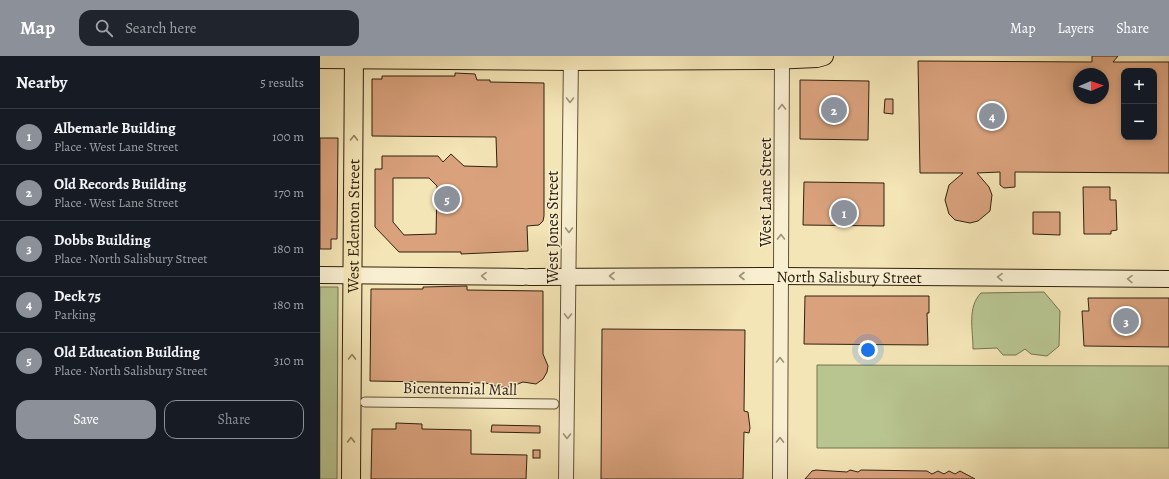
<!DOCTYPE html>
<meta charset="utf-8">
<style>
body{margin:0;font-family:Alegreya,serif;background:#20242c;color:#f1f3f6}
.controls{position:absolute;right:12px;top:12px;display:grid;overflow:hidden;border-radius:8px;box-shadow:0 2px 6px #0003}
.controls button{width:36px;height:36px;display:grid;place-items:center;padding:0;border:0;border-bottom:1px solid #363941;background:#171b24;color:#f1f3f6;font:20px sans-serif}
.compass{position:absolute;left:753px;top:12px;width:36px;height:36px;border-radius:50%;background:#171b24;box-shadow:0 2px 6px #0003;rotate:88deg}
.you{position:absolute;left:548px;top:294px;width:14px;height:14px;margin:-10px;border:3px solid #fff;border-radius:50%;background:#1a73e8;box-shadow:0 0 0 6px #1a73e833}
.badge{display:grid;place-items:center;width:26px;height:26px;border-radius:50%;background:#8c9099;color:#fff;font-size:13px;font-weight:700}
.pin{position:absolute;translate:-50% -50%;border:2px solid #fff;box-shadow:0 1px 4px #0006}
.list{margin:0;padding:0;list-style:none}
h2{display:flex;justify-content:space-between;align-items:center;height:52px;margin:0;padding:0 16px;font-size:17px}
h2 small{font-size:13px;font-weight:400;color:#9ea1a6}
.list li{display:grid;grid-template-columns:26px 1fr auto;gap:12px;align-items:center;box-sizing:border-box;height:56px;padding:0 16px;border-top:1px solid #363941}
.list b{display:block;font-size:15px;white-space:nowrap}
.list p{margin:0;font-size:13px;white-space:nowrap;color:#9ea1a6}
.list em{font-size:13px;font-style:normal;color:#9ea1a6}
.actions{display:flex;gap:8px;padding:12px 16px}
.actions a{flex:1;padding:9px 0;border:1px solid #8c9099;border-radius:12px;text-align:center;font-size:14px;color:#8c9099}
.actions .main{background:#8c9099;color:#fff}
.icon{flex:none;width:22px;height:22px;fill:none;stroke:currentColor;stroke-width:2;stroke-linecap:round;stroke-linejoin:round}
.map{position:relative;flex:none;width:849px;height:423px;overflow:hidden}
header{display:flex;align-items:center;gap:24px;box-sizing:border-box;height:56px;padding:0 20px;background:#8c9099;color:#fff}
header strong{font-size:19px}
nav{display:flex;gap:22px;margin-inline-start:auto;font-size:14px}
.search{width:280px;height:36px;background:#20242c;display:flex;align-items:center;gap:10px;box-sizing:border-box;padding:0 14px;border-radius:12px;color:#9ea1a6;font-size:15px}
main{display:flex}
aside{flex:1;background:#171b24}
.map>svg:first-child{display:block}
</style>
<header>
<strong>Map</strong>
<div class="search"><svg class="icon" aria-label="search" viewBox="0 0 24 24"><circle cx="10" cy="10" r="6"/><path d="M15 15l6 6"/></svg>Search here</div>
<nav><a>Map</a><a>Layers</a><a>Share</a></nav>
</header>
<main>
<aside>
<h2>Nearby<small>5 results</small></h2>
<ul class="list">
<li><span class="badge">1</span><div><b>Albemarle Building</b><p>Place · West Lane Street</p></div><em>100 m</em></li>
<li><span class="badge">2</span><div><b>Old Records Building</b><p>Place · West Lane Street</p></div><em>170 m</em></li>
<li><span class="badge">3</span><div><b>Dobbs Building</b><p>Place · North Salisbury Street</p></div><em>180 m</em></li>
<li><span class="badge">4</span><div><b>Deck 75</b><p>Parking</p></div><em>180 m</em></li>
<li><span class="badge">5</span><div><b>Old Education Building</b><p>Place · North Salisbury Street</p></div><em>310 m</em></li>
</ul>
<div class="actions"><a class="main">Save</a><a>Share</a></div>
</aside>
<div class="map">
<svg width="849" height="423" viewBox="0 0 849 423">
<rect width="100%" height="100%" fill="#f4e5b6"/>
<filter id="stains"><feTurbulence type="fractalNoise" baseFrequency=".005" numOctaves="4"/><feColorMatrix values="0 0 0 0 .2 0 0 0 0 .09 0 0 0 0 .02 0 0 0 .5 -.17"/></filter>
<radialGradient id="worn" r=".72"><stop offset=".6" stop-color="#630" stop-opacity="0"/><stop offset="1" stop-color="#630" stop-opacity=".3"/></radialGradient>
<g fill="#b8c591" stroke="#747350">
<path d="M0 231H18L17 423H0Z"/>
<path d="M724 236 740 255 739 290 727 300 711 298 705 293 696 299H683L677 292 653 293C653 274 647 251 661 237Z"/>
<path d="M497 309 849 310V392H497Z"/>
</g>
<g fill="#d9a27d" stroke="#31210f" fill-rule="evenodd">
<path d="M772 0H798L793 6H849V117L695 116V131L684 132 680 129V116L657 117 669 131 672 139 670 155 658 165 650 167 635 164 629 158 625 144 629 129 643 117H600L598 5 772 6ZM804 15H834V81H804ZM759 18H783V42H759Z"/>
<path d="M135 17 155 18 157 24H170V26L224 27V160L223 165 219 169 207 170 208 195 141 198V196H79L55 171V113H62V100H118L123 106 131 98 144 110 177 111 176 81 52 80V23H62V20H135ZM73 122H109L117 130 116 178 84 179 73 166Z"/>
<path d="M480 24 549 25 548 84 480 83Z"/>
<path d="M565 43H573V58L564 57Z"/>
<path d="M0 82H18L17 183H11V193H0Z"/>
<path d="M484 126 564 127V170L483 169Z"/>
<path d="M763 131H790V144H796L797 174 791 175V178H764Z"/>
<path d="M713 156H740V179L713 178Z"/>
<path d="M147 230V234L223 235V298L228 310 227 316 223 323 216 328 203 326 190 331H178L166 327 50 325 51 233H103V231Z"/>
<path d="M485 240H609V257H607L608 289 484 288Z"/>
<path d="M768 242H849V291L764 290 762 255H769Z"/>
<path d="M282 273 425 274 424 355 428 356 430 372 429 377 424 376 423 423H281Z"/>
<path d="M76 367 102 368V373L151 374V398L207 399 206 423H51L52 373H76Z"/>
<path d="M172 369 220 370V377L171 376Z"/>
<rect x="213" y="394" width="7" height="8"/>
<path d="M496 414 527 416 530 414 538 416 541 414 607 415 612 418 618 415 624 418 629 415 635 418 640 415 655 423H485L492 415Z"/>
</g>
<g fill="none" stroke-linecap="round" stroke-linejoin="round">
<defs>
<path id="pedestrian" d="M45 346 234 348"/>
<g id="tertiary">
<path d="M246 423 251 0"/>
<path d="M460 423 462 0"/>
</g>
<g id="secondary">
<path d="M0 219 203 221"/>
<path id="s1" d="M209 221 461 220 849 223"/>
</g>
<g id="primary">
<path d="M0 3 250 5 452 4 497 2 504 0"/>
<path id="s2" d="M31 423 34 0"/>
</g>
</defs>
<use href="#pedestrian" stroke="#625239" stroke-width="11"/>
<use href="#tertiary" stroke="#625239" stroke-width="16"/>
<use href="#secondary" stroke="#31210f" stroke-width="18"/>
<use href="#primary" stroke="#31210f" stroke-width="20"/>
<use href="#pedestrian" stroke="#f8eed0" stroke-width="9"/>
<use href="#tertiary" stroke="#f8eed0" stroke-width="14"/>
<use href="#secondary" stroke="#f8eed0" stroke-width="16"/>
<use href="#primary" stroke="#f4e5b6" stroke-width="18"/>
</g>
<defs><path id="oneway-chevron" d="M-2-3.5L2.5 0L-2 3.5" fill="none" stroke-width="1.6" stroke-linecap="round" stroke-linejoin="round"/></defs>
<g stroke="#9e9279">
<use href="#oneway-chevron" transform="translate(250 44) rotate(91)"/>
<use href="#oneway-chevron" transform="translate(462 51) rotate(-90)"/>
<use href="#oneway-chevron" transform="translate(249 174) rotate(90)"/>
<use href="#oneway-chevron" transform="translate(461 181) rotate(-90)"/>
<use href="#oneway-chevron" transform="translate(164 220) rotate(-179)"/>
<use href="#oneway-chevron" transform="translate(292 220) rotate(180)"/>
<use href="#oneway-chevron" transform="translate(422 220) rotate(180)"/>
<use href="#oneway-chevron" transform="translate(680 221) rotate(-179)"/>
<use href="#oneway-chevron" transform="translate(810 223) rotate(-179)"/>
<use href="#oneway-chevron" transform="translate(248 260) rotate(91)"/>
<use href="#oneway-chevron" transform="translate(460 304) rotate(-90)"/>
<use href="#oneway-chevron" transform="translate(247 380) rotate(91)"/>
<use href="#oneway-chevron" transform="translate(460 384) rotate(-89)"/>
</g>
<g stroke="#928362">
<use href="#oneway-chevron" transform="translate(34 82) rotate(-89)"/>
<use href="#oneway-chevron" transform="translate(32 301) rotate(-89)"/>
<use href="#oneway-chevron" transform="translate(31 384) rotate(-90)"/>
</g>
<g text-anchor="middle" stroke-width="3" stroke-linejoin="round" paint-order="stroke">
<g font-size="16" fill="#31210f" stroke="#f8eed0">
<text transform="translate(445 136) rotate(-90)" y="6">West Lane Street</text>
<text dy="6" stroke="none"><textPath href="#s2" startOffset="253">West Edenton Street</textPath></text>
<text transform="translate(232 171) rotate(-90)" y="6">West Jones Street</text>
<text dy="6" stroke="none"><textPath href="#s1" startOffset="320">North Salisbury Street</textPath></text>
<text transform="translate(140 332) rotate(1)" y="6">Bicentennial Mall</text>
</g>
</g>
<rect width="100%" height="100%" filter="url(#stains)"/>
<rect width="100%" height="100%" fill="url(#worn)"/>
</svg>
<div class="controls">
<button>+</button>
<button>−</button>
</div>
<svg class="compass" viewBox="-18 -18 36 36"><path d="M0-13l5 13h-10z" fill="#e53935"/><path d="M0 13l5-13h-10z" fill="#9ea1a6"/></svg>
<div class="you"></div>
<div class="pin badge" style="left:524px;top:157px">1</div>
<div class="pin badge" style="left:514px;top:54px">2</div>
<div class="pin badge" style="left:806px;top:265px">3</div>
<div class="pin badge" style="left:672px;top:60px">4</div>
<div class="pin badge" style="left:127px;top:143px">5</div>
</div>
</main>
